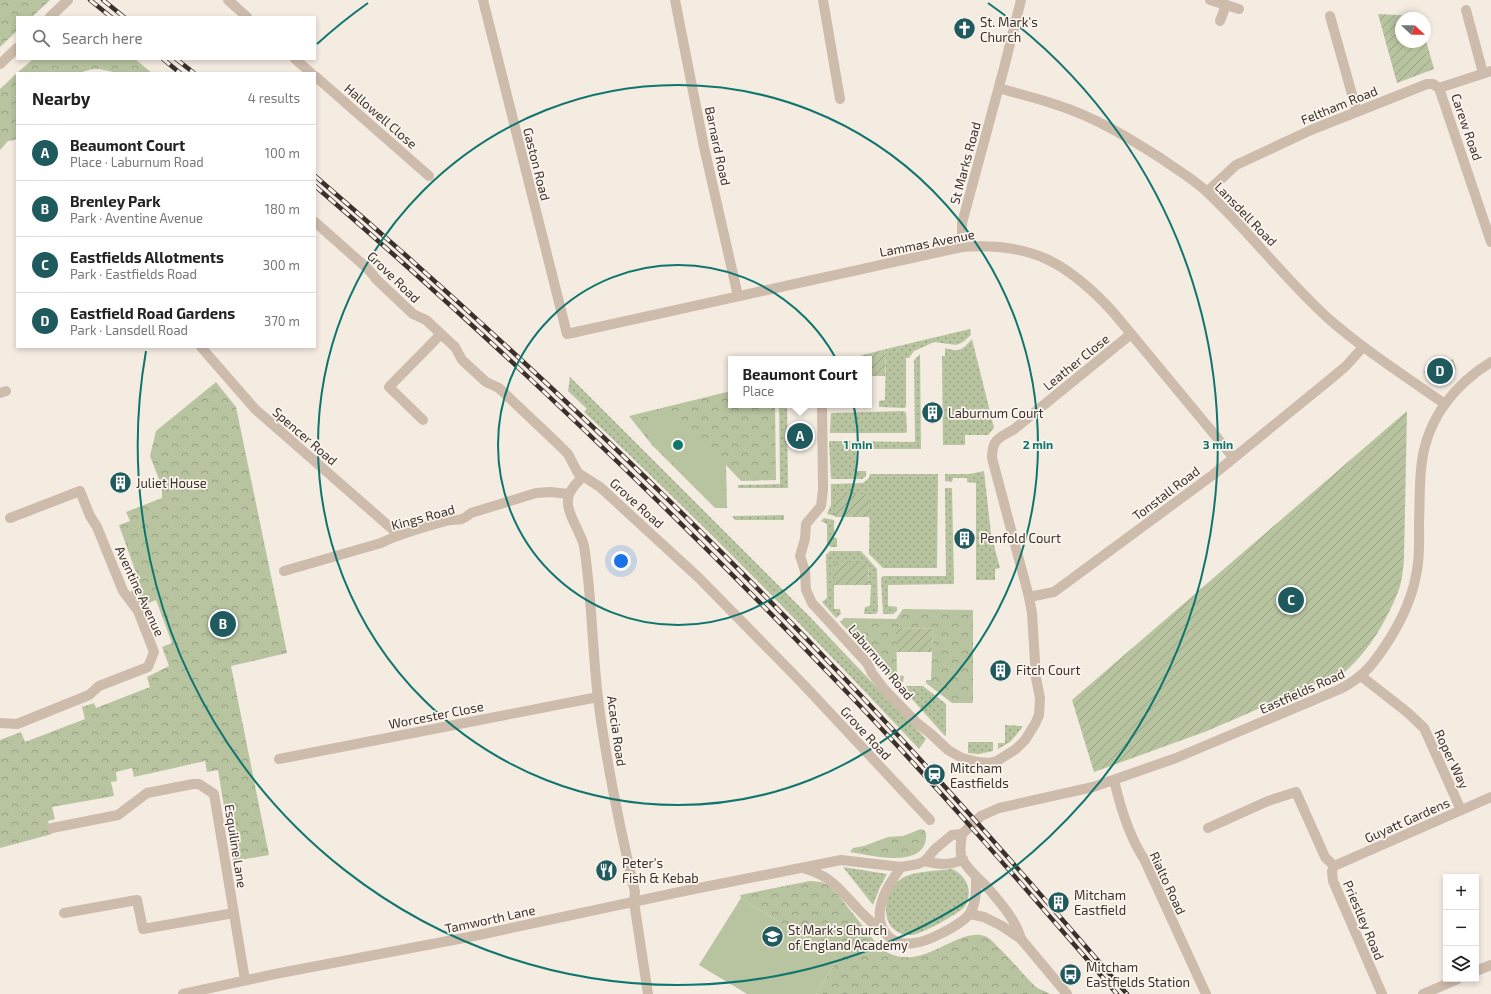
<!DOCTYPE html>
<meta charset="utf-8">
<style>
body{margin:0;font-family:"Exo 2",sans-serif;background:#f6f6f6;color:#222}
.controls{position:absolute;right:12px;bottom:12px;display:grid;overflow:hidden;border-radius:0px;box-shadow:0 2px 6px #0003}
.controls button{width:36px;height:36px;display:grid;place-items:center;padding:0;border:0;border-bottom:1px solid #e0e0e0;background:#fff;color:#222;font:20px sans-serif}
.compass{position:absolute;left:1395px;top:12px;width:36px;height:36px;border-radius:50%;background:#fff;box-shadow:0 2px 6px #0003;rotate:112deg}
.you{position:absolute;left:621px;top:561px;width:14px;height:14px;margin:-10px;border:3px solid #fff;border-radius:50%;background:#1a73e8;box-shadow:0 0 0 6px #1a73e833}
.badge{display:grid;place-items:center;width:26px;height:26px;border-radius:50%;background:#1f5a5e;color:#fff;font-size:13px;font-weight:700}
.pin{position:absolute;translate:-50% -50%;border:2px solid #fff;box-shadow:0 1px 4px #0006}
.popup{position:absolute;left:728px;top:356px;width:144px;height:52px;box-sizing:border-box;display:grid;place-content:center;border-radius:0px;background:#fff;filter:drop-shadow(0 1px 3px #0005);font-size:13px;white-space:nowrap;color:#767676}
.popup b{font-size:15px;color:#222}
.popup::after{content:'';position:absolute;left:50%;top:100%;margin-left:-8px;border:8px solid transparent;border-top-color:#fff}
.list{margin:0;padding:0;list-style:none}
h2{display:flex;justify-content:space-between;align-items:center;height:52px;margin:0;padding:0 16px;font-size:17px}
h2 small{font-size:13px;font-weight:400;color:#767676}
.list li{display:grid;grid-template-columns:26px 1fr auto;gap:12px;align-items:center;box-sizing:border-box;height:56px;padding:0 16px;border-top:1px solid #e0e0e0}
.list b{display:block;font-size:15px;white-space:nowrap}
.list p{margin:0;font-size:13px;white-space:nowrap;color:#767676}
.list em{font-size:13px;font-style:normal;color:#767676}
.icon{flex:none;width:22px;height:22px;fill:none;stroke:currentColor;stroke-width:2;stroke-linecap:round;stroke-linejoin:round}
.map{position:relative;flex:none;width:1491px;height:994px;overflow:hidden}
.search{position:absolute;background:#fff;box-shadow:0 2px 6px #0003;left:16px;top:16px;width:300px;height:44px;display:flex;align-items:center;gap:10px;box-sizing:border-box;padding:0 14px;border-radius:0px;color:#767676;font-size:15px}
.panel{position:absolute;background:#fff;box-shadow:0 2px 6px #0003;left:16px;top:72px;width:300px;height:276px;border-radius:0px}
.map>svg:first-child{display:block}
</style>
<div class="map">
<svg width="1491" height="994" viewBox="0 0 1491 994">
<defs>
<pattern id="grass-dots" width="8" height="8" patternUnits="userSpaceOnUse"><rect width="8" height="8" fill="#b8c4a0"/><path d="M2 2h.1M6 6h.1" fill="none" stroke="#97a083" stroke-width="1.8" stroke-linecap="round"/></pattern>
<pattern id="forest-crowns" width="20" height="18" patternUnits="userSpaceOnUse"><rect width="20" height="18" fill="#b8c4a0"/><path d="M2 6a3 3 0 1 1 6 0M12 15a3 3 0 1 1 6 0" fill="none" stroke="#97a083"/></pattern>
<pattern id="garden-furrows" width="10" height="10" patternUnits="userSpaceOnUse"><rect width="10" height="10" fill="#b8c4a0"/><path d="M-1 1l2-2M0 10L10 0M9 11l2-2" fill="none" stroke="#97a083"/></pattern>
</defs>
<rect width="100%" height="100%" fill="#f4ebe1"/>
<g fill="url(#grass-dots)">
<path d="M970 329 971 335 963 342 956 345 934 342 914 351 909 358H906V406L905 408 879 407V401L885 400 886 349Z"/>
<path d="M972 339 994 428 988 435H965V445H943L942 356H945V348C960 353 963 349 972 339Z"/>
<path d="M920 354 921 449H856L857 471H866V476L862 479H831L829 441 915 442 914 360Z"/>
<path d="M570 377 808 615 926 739 919 749C811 633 700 521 584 412L587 409 568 391Z"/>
<path d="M779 405H787L788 488H738V485L780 484Z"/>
<path d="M904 411 906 413 907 432 905 433H830L831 413Z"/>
<path d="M984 471 991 534 1000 568 995 569V580H976V483L967 482V478H953L952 482 945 481V474H970Z"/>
<path d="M870 474H938L937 568H883L869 554 870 494 835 495V516L827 514 831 505V484L863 483 869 478Z"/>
<path d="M945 488H952L954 584 888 585V606L897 607V611L893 614H883L881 579 883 576H946Z"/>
<path d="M784 515V520H735L732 516Z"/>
<path d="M824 518 834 520V538H837V547H831L827 544V524L821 521Z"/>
<path d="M830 551H861L877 569 878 611 876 614H864L865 607 870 606 871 585H869L868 562H834V609H840L841 614 836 618 822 602 827 598 826 555Z"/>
<path d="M906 686H923L946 704V735L945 736 903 689Z"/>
<path d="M1005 725 1022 726V728L1010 742 998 749V743H1005Z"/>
<path d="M968 742H993V751L979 754 968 753Z"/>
<path d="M843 867 887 874 880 887 873 905Z"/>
<path d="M952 869C966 875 974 891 965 906 961 913 919 935 912 935 879 936 880 894 901 879 912 871 938 871 952 869Z"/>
</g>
<g fill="url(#forest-crowns)">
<path d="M0 0H50L32 17H17V31L0 47Z"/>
<path d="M33 59H135L152 73C142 73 131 74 120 73 104 71 97 65 80 73H17Z"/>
<path d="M17 73V137L15 140 8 141 0 150V89Z"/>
<path d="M216 382 236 407 287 653 231 666 269 855 233 861 218 770 207 772 205 761 134 777 132 768 116 772 117 781 111 782 114 796 52 807 55 819 48 821 52 834 0 848V740L21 732 25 742 85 719 82 707 94 703 96 708 150 687 147 677 169 666 162 647 172 643 156 600 141 606 130 592 141 587 119 525 130 521 126 512 162 498V487L150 456 156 431Z"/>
<path d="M731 391V405H775L776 480 741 481 726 465 727 508H715L652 445 629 416Z"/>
<path d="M903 609 973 610V702L972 703H952L926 683V680H931L933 629 896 628 897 675 904 676 903 682 898 685 840 622 844 618 896 619Z"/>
<path d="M921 829 924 830 926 833C929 871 870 855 850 852L853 848 864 846 888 837 903 836Z"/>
<path d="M810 881 821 882 828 885 839 896 881 949C912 969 934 948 964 937 971 935 979 933 987 937 991 939 995 944 998 947 1012 960 1023 975 1036 987 1040 990 1046 991 1050 994H816L838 959 741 898 740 895Z"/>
</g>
<g fill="url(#garden-furrows)">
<path d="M1378 14 1419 16V18H1401V42H1425V37L1434 69 1397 83Z"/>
<path d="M886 349 885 376H869V359H848Z"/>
<path d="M1453 359 1456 369 1441 383 1423 372Z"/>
<path d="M1407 411 1404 559C1403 570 1402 582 1398 592 1386 622 1369 650 1346 671L1207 731 1094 772 1072 700Z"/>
<rect x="835" y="494" width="35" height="23"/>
<path d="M834 562H868L869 585H834Z"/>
<path d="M896 628 933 629 932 652H896Z"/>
</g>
<g fill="#b8c4a0">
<path d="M663 410 725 470 726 508H718L653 444 649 428 652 412Z"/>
<path d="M741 898 838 959 816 994H747L699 965Z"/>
</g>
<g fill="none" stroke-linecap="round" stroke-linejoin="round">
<g stroke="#cdbbac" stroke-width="10">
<path d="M228 0 247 17"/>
<path d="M483 0 567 334 962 247C1031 242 1067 262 1113 312L1233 457"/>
<path d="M675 0 704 147 738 296"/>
<path d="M823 0 840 99"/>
<path d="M1210 0 1239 9"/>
<path d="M1466 10 1483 73"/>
<path d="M1330 16 1357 112"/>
<path d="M50 17 68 0"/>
<path d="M1220 21 1226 5"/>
<path d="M295 59 311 73"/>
<path d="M0 64 17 48"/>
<path d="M315 76 429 176"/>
<path d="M999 88C1018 94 1038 98 1057 105 1095 117 1129 138 1162 159 1177 170 1195 180 1208 193 1251 233 1286 281 1330 320 1366 351 1406 377 1445 404"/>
<path d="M1439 88 1491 242"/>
<path d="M1207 192 1236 165 1311 130 1427 84H1433L1439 88 1491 71"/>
<path d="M315 222 368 269 377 280 413 314 426 320 441 334 455 347 462 360 486 382 499 388 558 444 568 454 578 473 600 487 699 578 803 684 930 820"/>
<path d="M962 247V223L1004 68 1021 0"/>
<path d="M201 347 255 409 399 535"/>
<path d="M0 393 6 391"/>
<path d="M822 405 823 489 821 506 806 524 805 539 800 556 805 571 806 590 812 603 867 663 872 673 884 689 917 723 931 734 948 750 962 758 978 762 989 763 997 761 1016 749 1025 740 1035 724 1039 715 1040 698 1036 678 1032 613 1029 597 992 458C992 440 998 438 1013 430L1131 334"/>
<path d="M423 420 389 387 441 334"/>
<path d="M582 477C578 482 571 488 569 495 563 509 581 532 584 546 592 596 592 648 598 698 606 763 620 828 635 892L634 902 648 994"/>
<path d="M284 571 381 543C401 533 425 527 446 521 459 518 459 523 471 513L536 493 550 492 569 494"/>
<path d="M1029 597 1054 592 1214 474 1333 377 1346 366 1363 347"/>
<path d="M1361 676 1407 712 1424 728 1461 810"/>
<path d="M0 723 17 724 89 695 99 686 148 667 154 652 138 611 123 591 97 527 90 516 80 491 10 518"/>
<path d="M279 759 598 697"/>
<path d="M1114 780C1120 806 1129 836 1144 859L1206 994"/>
<path d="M52 828 118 815 147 793 193 784H199L214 794 245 980"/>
<path d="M1208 828 1268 801 1296 792 1325 857 1334 866 1332 871 1333 881 1382 994"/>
<path d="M925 861 935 849 952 835 962 834"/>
<path d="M1334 866 1491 797"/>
<path d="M901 867C893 879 884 891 881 905 875 928 890 947 914 943 926 942 936 936 946 931 952 928 967 919 970 913 977 902 976 889 976 877"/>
<path d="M803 868C831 876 838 888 857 908 865 917 874 924 882 932"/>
<path d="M64 913 137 900 143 929 234 913"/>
<path d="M970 914 984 917 1002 926 1021 939 1067 994"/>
<path d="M1021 939C1016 920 1000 902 987 887 979 879 968 870 962 859 959 851 961 842 962 834L981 816 999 808 1093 787 1176 758 1340 689C1364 677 1375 662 1389 640 1403 618 1413 596 1417 570 1420 554 1419 538 1419 522 1420 502 1419 481 1422 461 1428 418 1455 384 1491 362"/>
<path d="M1476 971 1491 965"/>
<path d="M183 994 275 974 474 936 689 890 841 860 901 867 918 864 925 861C938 865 951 866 963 859"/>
<path d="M1423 994 1458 979"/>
</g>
<defs>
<g id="rail">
<path d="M90 0 111 17"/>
<path d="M103 0 124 17"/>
<path d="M163 59 180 73"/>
<path d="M176 59 194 73"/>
<path d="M315 176C501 336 680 505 849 683 945 784 1036 889 1127 994"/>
<path d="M315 186C499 344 674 512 842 687 937 786 1027 890 1117 994"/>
</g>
</defs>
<use href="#rail" stroke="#3b302b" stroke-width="4.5"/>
<use href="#rail" stroke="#fbf5ee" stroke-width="3" stroke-dasharray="9" stroke-linecap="butt"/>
</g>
<g fill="none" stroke="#0f766e" stroke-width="2">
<circle cx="678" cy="445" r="180"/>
<circle cx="678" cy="445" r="360"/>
<path d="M317 44A540 540 0 0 1 368 3M988 3A540 540 0 1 1 146 351"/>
</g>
<defs>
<symbol id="church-disc" viewBox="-11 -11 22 22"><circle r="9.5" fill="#1f5a5e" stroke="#fbf5ee"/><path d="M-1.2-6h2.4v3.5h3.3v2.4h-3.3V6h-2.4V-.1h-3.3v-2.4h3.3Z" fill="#fff"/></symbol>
<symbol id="building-disc" viewBox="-11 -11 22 22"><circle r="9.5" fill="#1f5a5e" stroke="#fbf5ee"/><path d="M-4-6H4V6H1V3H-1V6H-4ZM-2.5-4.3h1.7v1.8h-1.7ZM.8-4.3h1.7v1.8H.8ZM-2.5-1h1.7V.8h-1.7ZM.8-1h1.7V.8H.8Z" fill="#fff"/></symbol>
<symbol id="station-disc" viewBox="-11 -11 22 22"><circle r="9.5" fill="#1f5a5e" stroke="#fbf5ee"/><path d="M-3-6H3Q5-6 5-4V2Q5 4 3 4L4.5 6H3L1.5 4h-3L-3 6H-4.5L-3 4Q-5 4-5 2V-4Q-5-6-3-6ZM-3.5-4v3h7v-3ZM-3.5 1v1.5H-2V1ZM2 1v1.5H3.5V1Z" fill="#fff"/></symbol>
<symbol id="restaurant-disc" viewBox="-11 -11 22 22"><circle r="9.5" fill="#1f5a5e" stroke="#fbf5ee"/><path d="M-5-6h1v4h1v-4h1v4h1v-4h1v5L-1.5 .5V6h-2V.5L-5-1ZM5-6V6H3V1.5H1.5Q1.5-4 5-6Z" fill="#fff"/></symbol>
<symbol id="school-disc" viewBox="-11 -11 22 22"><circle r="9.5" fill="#1f5a5e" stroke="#fbf5ee"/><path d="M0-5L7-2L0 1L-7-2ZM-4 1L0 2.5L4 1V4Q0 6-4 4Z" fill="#fff"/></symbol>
<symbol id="bus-disc" viewBox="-11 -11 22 22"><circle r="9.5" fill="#1f5a5e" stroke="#fbf5ee"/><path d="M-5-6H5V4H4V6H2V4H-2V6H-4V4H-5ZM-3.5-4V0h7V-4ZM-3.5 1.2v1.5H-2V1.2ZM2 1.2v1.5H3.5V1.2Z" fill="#fff"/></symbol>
</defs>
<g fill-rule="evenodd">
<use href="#church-disc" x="952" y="16" width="25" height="25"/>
<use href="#building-disc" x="920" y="400" width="25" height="25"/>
<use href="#building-disc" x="108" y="470" width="25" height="25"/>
<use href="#building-disc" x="952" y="526" width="25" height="25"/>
<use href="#building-disc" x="988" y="658" width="25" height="25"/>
<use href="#station-disc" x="922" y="762" width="25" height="25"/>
<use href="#restaurant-disc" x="594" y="858" width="25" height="25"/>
<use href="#building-disc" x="1046" y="890" width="25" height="25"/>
<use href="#school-disc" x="760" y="924" width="25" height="25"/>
<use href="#bus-disc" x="1058" y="962" width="25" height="25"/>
</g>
<g text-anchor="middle" stroke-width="3.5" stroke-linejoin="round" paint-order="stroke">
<g font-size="13" fill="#3b302b" stroke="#fbf5ee" text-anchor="start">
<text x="980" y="27">St. Mark's<tspan x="980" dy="15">Church</tspan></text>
<text x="948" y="418">Laburnum Court</text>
<text x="136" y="488">Juliet House</text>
<text x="980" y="543">Penfold Court</text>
<text x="1016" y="675">Fitch Court</text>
<text x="950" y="773">Mitcham<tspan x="950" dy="15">Eastfields</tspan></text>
<text x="622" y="868">Peter's<tspan x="622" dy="15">Fish &amp; Kebab</tspan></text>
<text x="1074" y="900">Mitcham<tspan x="1074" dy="15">Eastfield</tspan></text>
<text x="788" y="935">St Mark's Church<tspan x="788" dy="15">of England Academy</tspan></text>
<text x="1086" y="972">Mitcham<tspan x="1086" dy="15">Eastfields Station</tspan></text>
</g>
<g font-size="13" fill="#3b302b" stroke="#fbf5ee">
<text transform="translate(1339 105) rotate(-22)" y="5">Feltham Road</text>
<text transform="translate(381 116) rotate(41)" y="5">Hallowell Close</text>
<text transform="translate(1467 127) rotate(71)" y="5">Carew Road</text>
<text transform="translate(718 146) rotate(78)" y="5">Barnard Road</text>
<text transform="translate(965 163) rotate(-75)" y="5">St Marks Road</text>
<text transform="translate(537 164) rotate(76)" y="5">Gaston Road</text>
<text transform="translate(1246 214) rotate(46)" y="5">Lansdell Road</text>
<text transform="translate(927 243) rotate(-11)" y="5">Lammas Avenue</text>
<text transform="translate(394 277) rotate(44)" y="5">Grove Road</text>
<text transform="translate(1076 362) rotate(-39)" y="5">Leather Close</text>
<text transform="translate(305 436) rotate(41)" y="5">Spencer Road</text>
<text transform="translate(1166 493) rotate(-37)" y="5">Tonstall Road</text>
<text transform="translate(637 503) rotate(42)" y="5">Grove Road</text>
<text transform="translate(423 517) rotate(-15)" y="5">Kings Road</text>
<text transform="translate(140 591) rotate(65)" y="5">Aventine Avenue</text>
<text transform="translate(881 662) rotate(50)" y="5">Laburnum Road</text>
<text transform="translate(1302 691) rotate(-24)" y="5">Eastfields Road</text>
<text transform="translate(436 715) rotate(-11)" y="5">Worcester Close</text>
<text transform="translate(617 731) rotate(82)" y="5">Acacia Road</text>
<text transform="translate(866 733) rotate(47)" y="5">Grove Road</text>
<text transform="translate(1452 759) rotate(65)" y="5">Roper Way</text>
<text transform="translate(1407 820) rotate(-24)" y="5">Guyatt Gardens</text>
<text transform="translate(236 846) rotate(81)" y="5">Esquiline Lane</text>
<text transform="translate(1168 883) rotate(65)" y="5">Rialto Road</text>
<text transform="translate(490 919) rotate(-12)" y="5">Tamworth Lane</text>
<text transform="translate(1364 920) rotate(67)" y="5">Priestley Road</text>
</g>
</g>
<circle cx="678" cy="445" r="6" fill="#0f766e" stroke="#fbf5ee" stroke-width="2"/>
<g font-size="12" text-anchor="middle" font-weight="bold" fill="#0f766e" stroke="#fbf5ee" stroke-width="3.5" stroke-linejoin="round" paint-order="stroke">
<text x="858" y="449">1 min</text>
<text x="1038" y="449">2 min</text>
<text x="1218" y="449">3 min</text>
</g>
</svg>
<div class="controls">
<button>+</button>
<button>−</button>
<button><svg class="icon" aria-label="layers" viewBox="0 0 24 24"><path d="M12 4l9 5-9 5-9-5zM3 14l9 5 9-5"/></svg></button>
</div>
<svg class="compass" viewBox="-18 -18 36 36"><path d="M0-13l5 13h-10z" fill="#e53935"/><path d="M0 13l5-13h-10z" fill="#767676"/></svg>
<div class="you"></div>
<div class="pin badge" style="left:800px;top:436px">A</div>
<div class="popup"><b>Beaumont Court</b>Place</div>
<div class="pin badge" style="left:223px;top:624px">B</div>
<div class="pin badge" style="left:1291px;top:600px">C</div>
<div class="pin badge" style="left:1440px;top:371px">D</div>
<div class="search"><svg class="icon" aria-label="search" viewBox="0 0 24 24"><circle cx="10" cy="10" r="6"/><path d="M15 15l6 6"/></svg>Search here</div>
<section class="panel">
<h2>Nearby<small>4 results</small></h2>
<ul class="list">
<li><span class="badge">A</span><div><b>Beaumont Court</b><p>Place · Laburnum Road</p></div><em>100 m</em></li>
<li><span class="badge">B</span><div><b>Brenley Park</b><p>Park · Aventine Avenue</p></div><em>180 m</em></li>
<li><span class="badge">C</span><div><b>Eastfields Allotments</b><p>Park · Eastfields Road</p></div><em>300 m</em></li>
<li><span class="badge">D</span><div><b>Eastfield Road Gardens</b><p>Park · Lansdell Road</p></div><em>370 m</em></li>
</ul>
</section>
</div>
